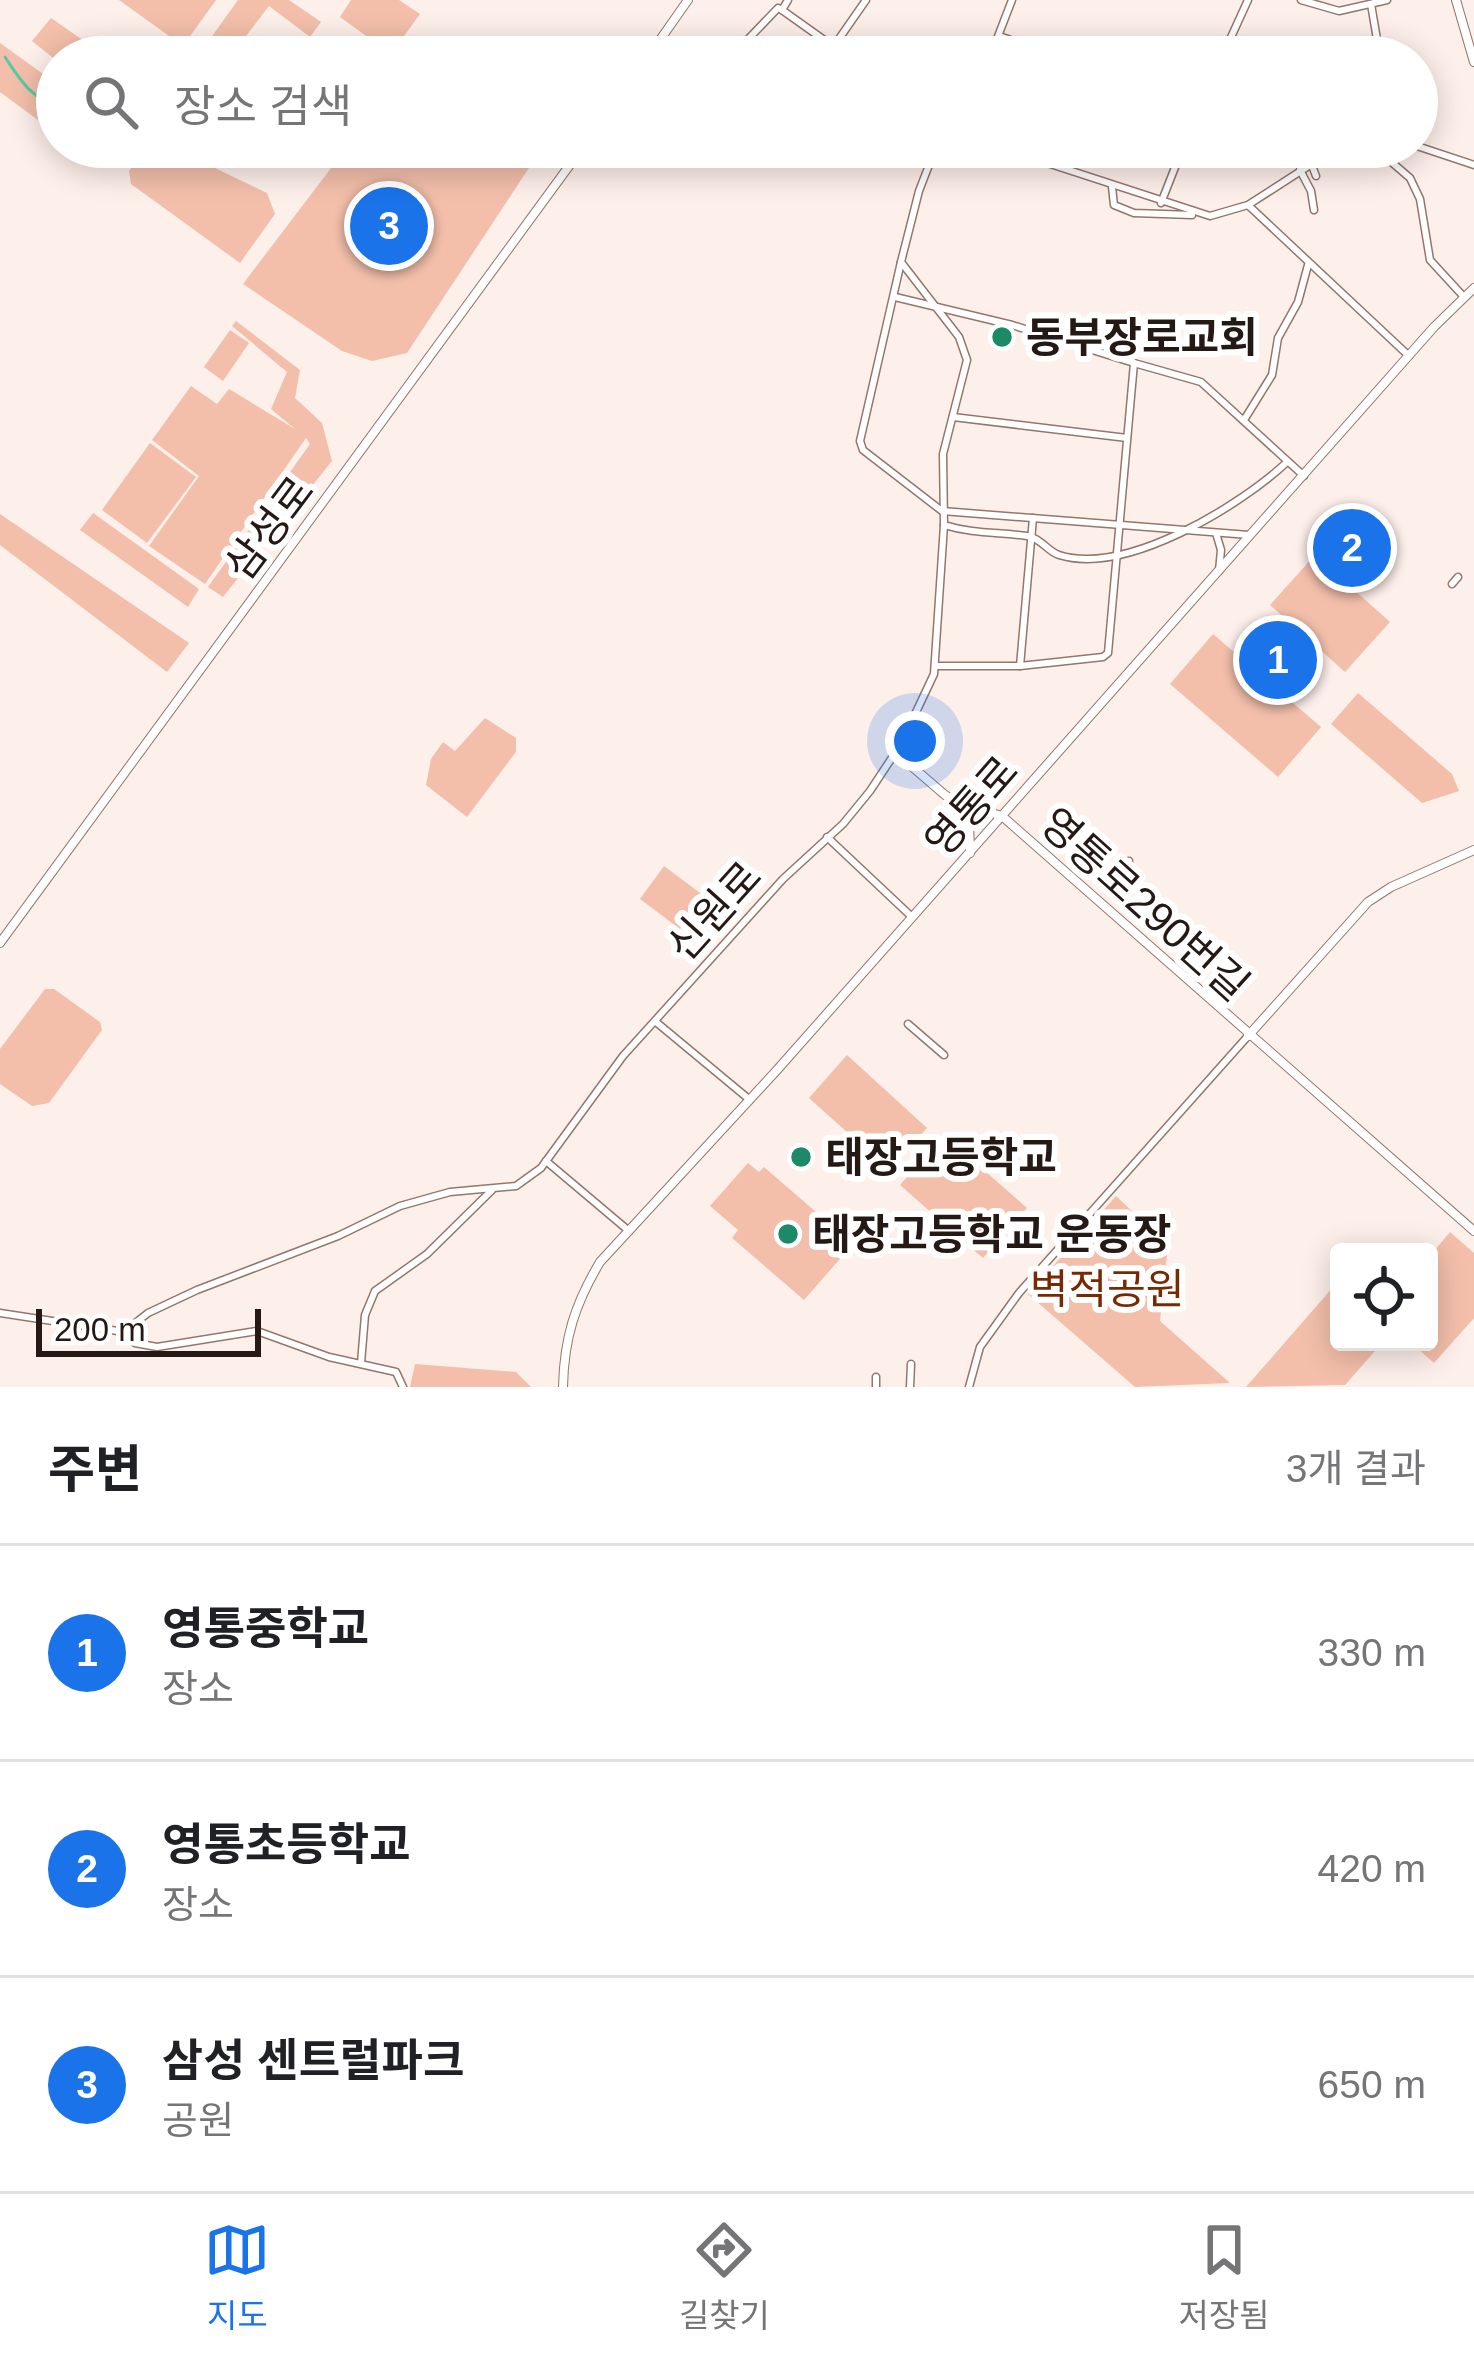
<!DOCTYPE html>
<html lang="ko">
<meta charset="utf-8">
<style>
body{margin:0;font-family:Arial,"Noto Sans KR",sans-serif;background:#f6f6f6;color:#202124}
.controls{position:absolute;right:36px;bottom:36px;display:grid;overflow:hidden;border-radius:12px;box-shadow:0 6px 30px #0003}
.controls button{width:108px;height:108px;display:grid;place-items:center;padding:0;border:0;border-bottom:3px solid #e0e0e0;background:#fff;color:#202124;font:60px sans-serif}
.scale{position:absolute;left:36px;bottom:30px;width:225px;box-sizing:border-box;padding-left:12px;border:6px solid #251915;border-top:0;font-size:33px;line-height:42px;white-space:nowrap;color:#251915;-webkit-text-stroke:9px #fff;paint-order:stroke}
.you{position:absolute;left:915px;top:741px;width:42px;height:42px;margin:-30px;border:9px solid #fff;border-radius:50%;background:#1a73e8;box-shadow:0 0 0 18px #1a73e833}
.badge{display:grid;place-items:center;width:78px;height:78px;border-radius:50%;background:#1a73e8;color:#fff;font-size:39px;font-weight:700}
.pin{position:absolute;translate:-50% -50%;border:6px solid #fff;box-shadow:0 3px 12px #0006}
.list{margin:0;padding:0;list-style:none}
h2{display:flex;justify-content:space-between;align-items:center;height:156px;margin:0;padding:0 48px;font-size:51px}
h2 small{font-size:39px;font-weight:400;color:#757577}
.list li{display:grid;grid-template-columns:78px 1fr auto;gap:36px;align-items:center;box-sizing:border-box;height:216px;padding:0 48px;border-top:3px solid #e0e0e0}
.list b{display:block;font-size:45px;white-space:nowrap}
.list p{margin:0;font-size:39px;white-space:nowrap;color:#757577}
.list em{font-size:39px;font-style:normal;color:#757577}
.icon{flex:none;width:66px;height:66px;fill:none;stroke:currentColor;stroke-width:2;stroke-linecap:round;stroke-linejoin:round}
.map{position:relative;flex:none;width:1474px;height:1387px;overflow:hidden}
.search{position:absolute;background:#fff;box-shadow:0 6px 30px #0003;left:36px;right:36px;top:36px;height:132px;display:flex;align-items:center;gap:30px;box-sizing:border-box;padding:0 42px;border-radius:66px;color:#757577;font-size:45px}
.sheet{height:804px;background:#fff}
nav{display:flex;justify-content:space-around;align-items:center;box-sizing:border-box;height:168px;border-top:3px solid #e0e0e0;background:#fff;font-size:33px;color:#757577}
nav a{display:grid;justify-items:center;gap:6px}
nav .on{color:#1a73e8}
.map>svg:first-child{display:block}
</style>
<div class="map">
<svg width="1474" height="1387" viewBox="0 0 1474 1387">
<rect width="100%" height="100%" fill="#fdefea"/>
<g fill="#f3bfab">
<path d="M119 0H216L183 46Z"/>
<path d="M238 0H289L321 22 310 37 269 6 230 57H197Z"/>
<path d="M351 0H399L420 14 391 54 340 17Z"/>
<path d="M51 18 84 41 71 57H57V61L32 41Z"/>
<path d="M0 43 57 84V134L0 92Z"/>
<path d="M146 147H199L215 168 267 193 275 214 240 263 131 184 129 171Z"/>
<path d="M347 147H498L529 168 407 353 372 361 342 351 243 284Z"/>
<path d="M236 321 300 370 295 398 322 423 332 461 223 597 208 587 310 444 306 438 205 584 149 546 199 476 152 440 191 386 217 404 229 389 295 429 271 409 287 372 232 326Z"/>
<path d="M230 330 249 343 223 381 204 367Z"/>
<path d="M150 443 196 477 147 543 102 510Z"/>
<path d="M93 513 199 589 188 607 80 530Z"/>
<path d="M0 514 189 643 167 672 0 545Z"/>
<path d="M1315 555 1390 622 1345 672 1270 605Z"/>
<path d="M1213 634 1321 727 1278 777 1170 684Z"/>
<path d="M1358 693 1452 774 1459 791 1422 803 1331 724Z"/>
<path d="M485 718 516 738V752L467 817 426 785 431 759 443 742 455 751Z"/>
<path d="M664 866 704 896 680 929 640 899Z"/>
<path d="M45 989H54L100 1022 102 1030 49 1103 32 1106 0 1084V1049Z"/>
<path d="M847 1055 927 1128 889 1170 809 1098Z"/>
<path d="M944 1135 1027 1208 983 1258 900 1185Z"/>
<path d="M748 1163 759 1172 764 1167 853 1244 804 1300 732 1238 738 1230 710 1206Z"/>
<path d="M1116 1196 1168 1245 1160 1321 1230 1383 1135 1387 1028 1294Z"/>
<path d="M1450 1232 1474 1253V1318L1434 1363 1410 1342H1429V1257Z"/>
<path d="M1334 1286 1339 1290V1342H1383L1345 1385 1246 1387Z"/>
<path d="M415 1364 516 1372 531 1387H410Z"/>
</g>
<g fill="none" stroke-linecap="round" stroke-linejoin="round">
<path stroke="#58c9a0" stroke-width="3" d="M5 57C19 78 31 99 57 105"/>
<defs>
<g id="minor">
<path d="M1301 0 1339 11 1387 0"/>
<path d="M1371 4 1380 57"/>
<path d="M782 10 848 57"/>
<path d="M999 36 1060 57"/>
<path d="M834 46 866 0"/>
<path d="M731 57 778 8 782 10 788 0"/>
<path d="M990 57 1012 0"/>
<path d="M1222 57 1248 0"/>
<path d="M1417 146 1474 165"/>
<path d="M998 147 1210 216 1248 205 1338 147"/>
<path d="M1374 147 1410 178 1420 199 1430 260 1464 297"/>
<path d="M1389 156 1412 147"/>
<path d="M1311 163 1316 176"/>
<path d="M1300 170 1311 191 1314 210"/>
<path d="M1112 187 1114 205 1134 213 1192 215"/>
<path d="M1161 203 1183 147"/>
<path d="M1248 205 1409 356"/>
<path d="M901 262 860 441 863 450 942 511 1249 535"/>
<path d="M895 297 1012 325 1134 363"/>
<path d="M953 417 1127 438"/>
<path d="M1244 420 1272 375 1278 338 1298 302 1308 265"/>
<path d="M944 525C974 534 998 532 1027 536 1041 538 1047 551 1059 555 1126 576 1240 506 1287 462"/>
<path d="M1216 533 1221 550 1219 571"/>
<path d="M1452 584 1458 577"/>
<path d="M936 666H1020L1103 657 1108 653 1134 363 1201 382 1304 476"/>
<path d="M1020 666 1033 518"/>
<path d="M1054 831 1110 881 1129 861"/>
<path d="M827 837 912 917"/>
<path d="M656 1022 750 1100"/>
<path d="M908 1024 944 1055"/>
<path d="M546 1161 629 1231"/>
<path d="M0 1313 124 1332 148 1313 197 1290 338 1236 400 1206 450 1192 516 1186 541 1168 623 1056 783 879 843 824 870 791 901 744 934 674 944 525 943 454 967 360 959 337 901 262 919 191 936 147"/>
<path d="M124 1332 135 1343 157 1347 257 1331 329 1357 396 1372 403 1387"/>
<path d="M361 1363 365 1315 375 1291 427 1254 492 1190"/>
<path d="M876 1387V1377"/>
<path d="M910 1387 911 1364"/>
<path d="M969 1387 980 1347 1019 1293 1248 1036"/>
</g>
<g id="tertiary">
<path d="M1456 0 1474 62"/>
<path d="M648 57 688 0"/>
<path d="M895 752 945 795 960 804 1002 816 1474 1231"/>
<path d="M961 806 969 821 970 853"/>
<path d="M0 943 583 147"/>
<path d="M1248 1036 1368 902 1391 887 1474 850"/>
<path d="M563 1387C564 1338 575 1304 600 1262L777 1070 1434 327 1474 288"/>
</g>
</defs>
<use href="#minor" stroke="#94766b" stroke-width="9"/>
<use href="#tertiary" stroke="#94766b" stroke-width="10"/>
<use href="#minor" stroke="#fff" stroke-width="6"/>
<use href="#tertiary" stroke="#fff" stroke-width="8"/>
</g>
<g fill="#1c8967" stroke="#fff" stroke-width="4.5">
<circle cx="1002" cy="337" r="12"/>
<circle cx="801" cy="1157" r="12"/>
<circle cx="788" cy="1234" r="12"/>
</g>
<g text-anchor="middle" stroke-width="12" stroke-linejoin="round" paint-order="stroke">
<g font-size="42" font-weight="bold" fill="#251915" stroke="#fff" text-anchor="start">
<text x="1026" y="352">동부장로교회</text>
<text x="825" y="1172">태장고등학교</text>
<text x="812" y="1249">태장고등학교 운동장</text>
</g>
<g font-size="42" fill="#251915" stroke="#fff">
<text transform="translate(269 528) rotate(-53)" y="15">삼성로</text>
<text transform="translate(971 806) rotate(-49)" y="15">영통로</text>
<text transform="translate(1145 904) rotate(42)" y="15">영통로290번길</text>
<text transform="translate(714 911) rotate(-48)" y="15">신원로</text>
</g>
<g font-size="42" fill="#792902" stroke="#fff">
<text x="1107" y="1304">벽적공원</text>
</g>
</g>
</svg>
<div class="controls">
<button><svg class="icon" aria-label="locate" viewBox="0 0 24 24"><circle cx="12" cy="12" r="6"/><path d="M12 2v4M12 18v4M2 12h4M18 12h4"/></svg></button>
</div>
<div class="scale">200 m</div>
<div class="you"></div>
<div class="pin badge" style="left:1278px;top:660px">1</div>
<div class="pin badge" style="left:1352px;top:548px">2</div>
<div class="pin badge" style="left:389px;top:226px">3</div>
<div class="search"><svg class="icon" aria-label="search" viewBox="0 0 24 24"><circle cx="10" cy="10" r="6"/><path d="M15 15l6 6"/></svg>장소 검색</div>
</div>
<section class="sheet">
<h2>주변<small>3개 결과</small></h2>
<ul class="list">
<li><span class="badge">1</span><div><b>영통중학교</b><p>장소</p></div><em>330 m</em></li>
<li><span class="badge">2</span><div><b>영통초등학교</b><p>장소</p></div><em>420 m</em></li>
<li><span class="badge">3</span><div><b>삼성 센트럴파크</b><p>공원</p></div><em>650 m</em></li>
</ul>
</section>
<nav>
<a class="on"><svg class="icon" aria-label="map" viewBox="0 0 24 24"><path d="M3 6l6-2 6 2 6-2v14l-6 2-6-2-6 2zM9 4v14M15 6v14"/></svg>지도</a>
<a><svg class="icon" aria-label="directions" viewBox="0 0 24 24"><path d="M12 3l9 9-9 9-9-9zM9 14v-3h6M13 9l2 2-2 2"/></svg>길찾기</a>
<a><svg class="icon" aria-label="saved" viewBox="0 0 24 24"><path d="M7 4h10v16l-5-4-5 4z"/></svg>저장됨</a>
</nav>
